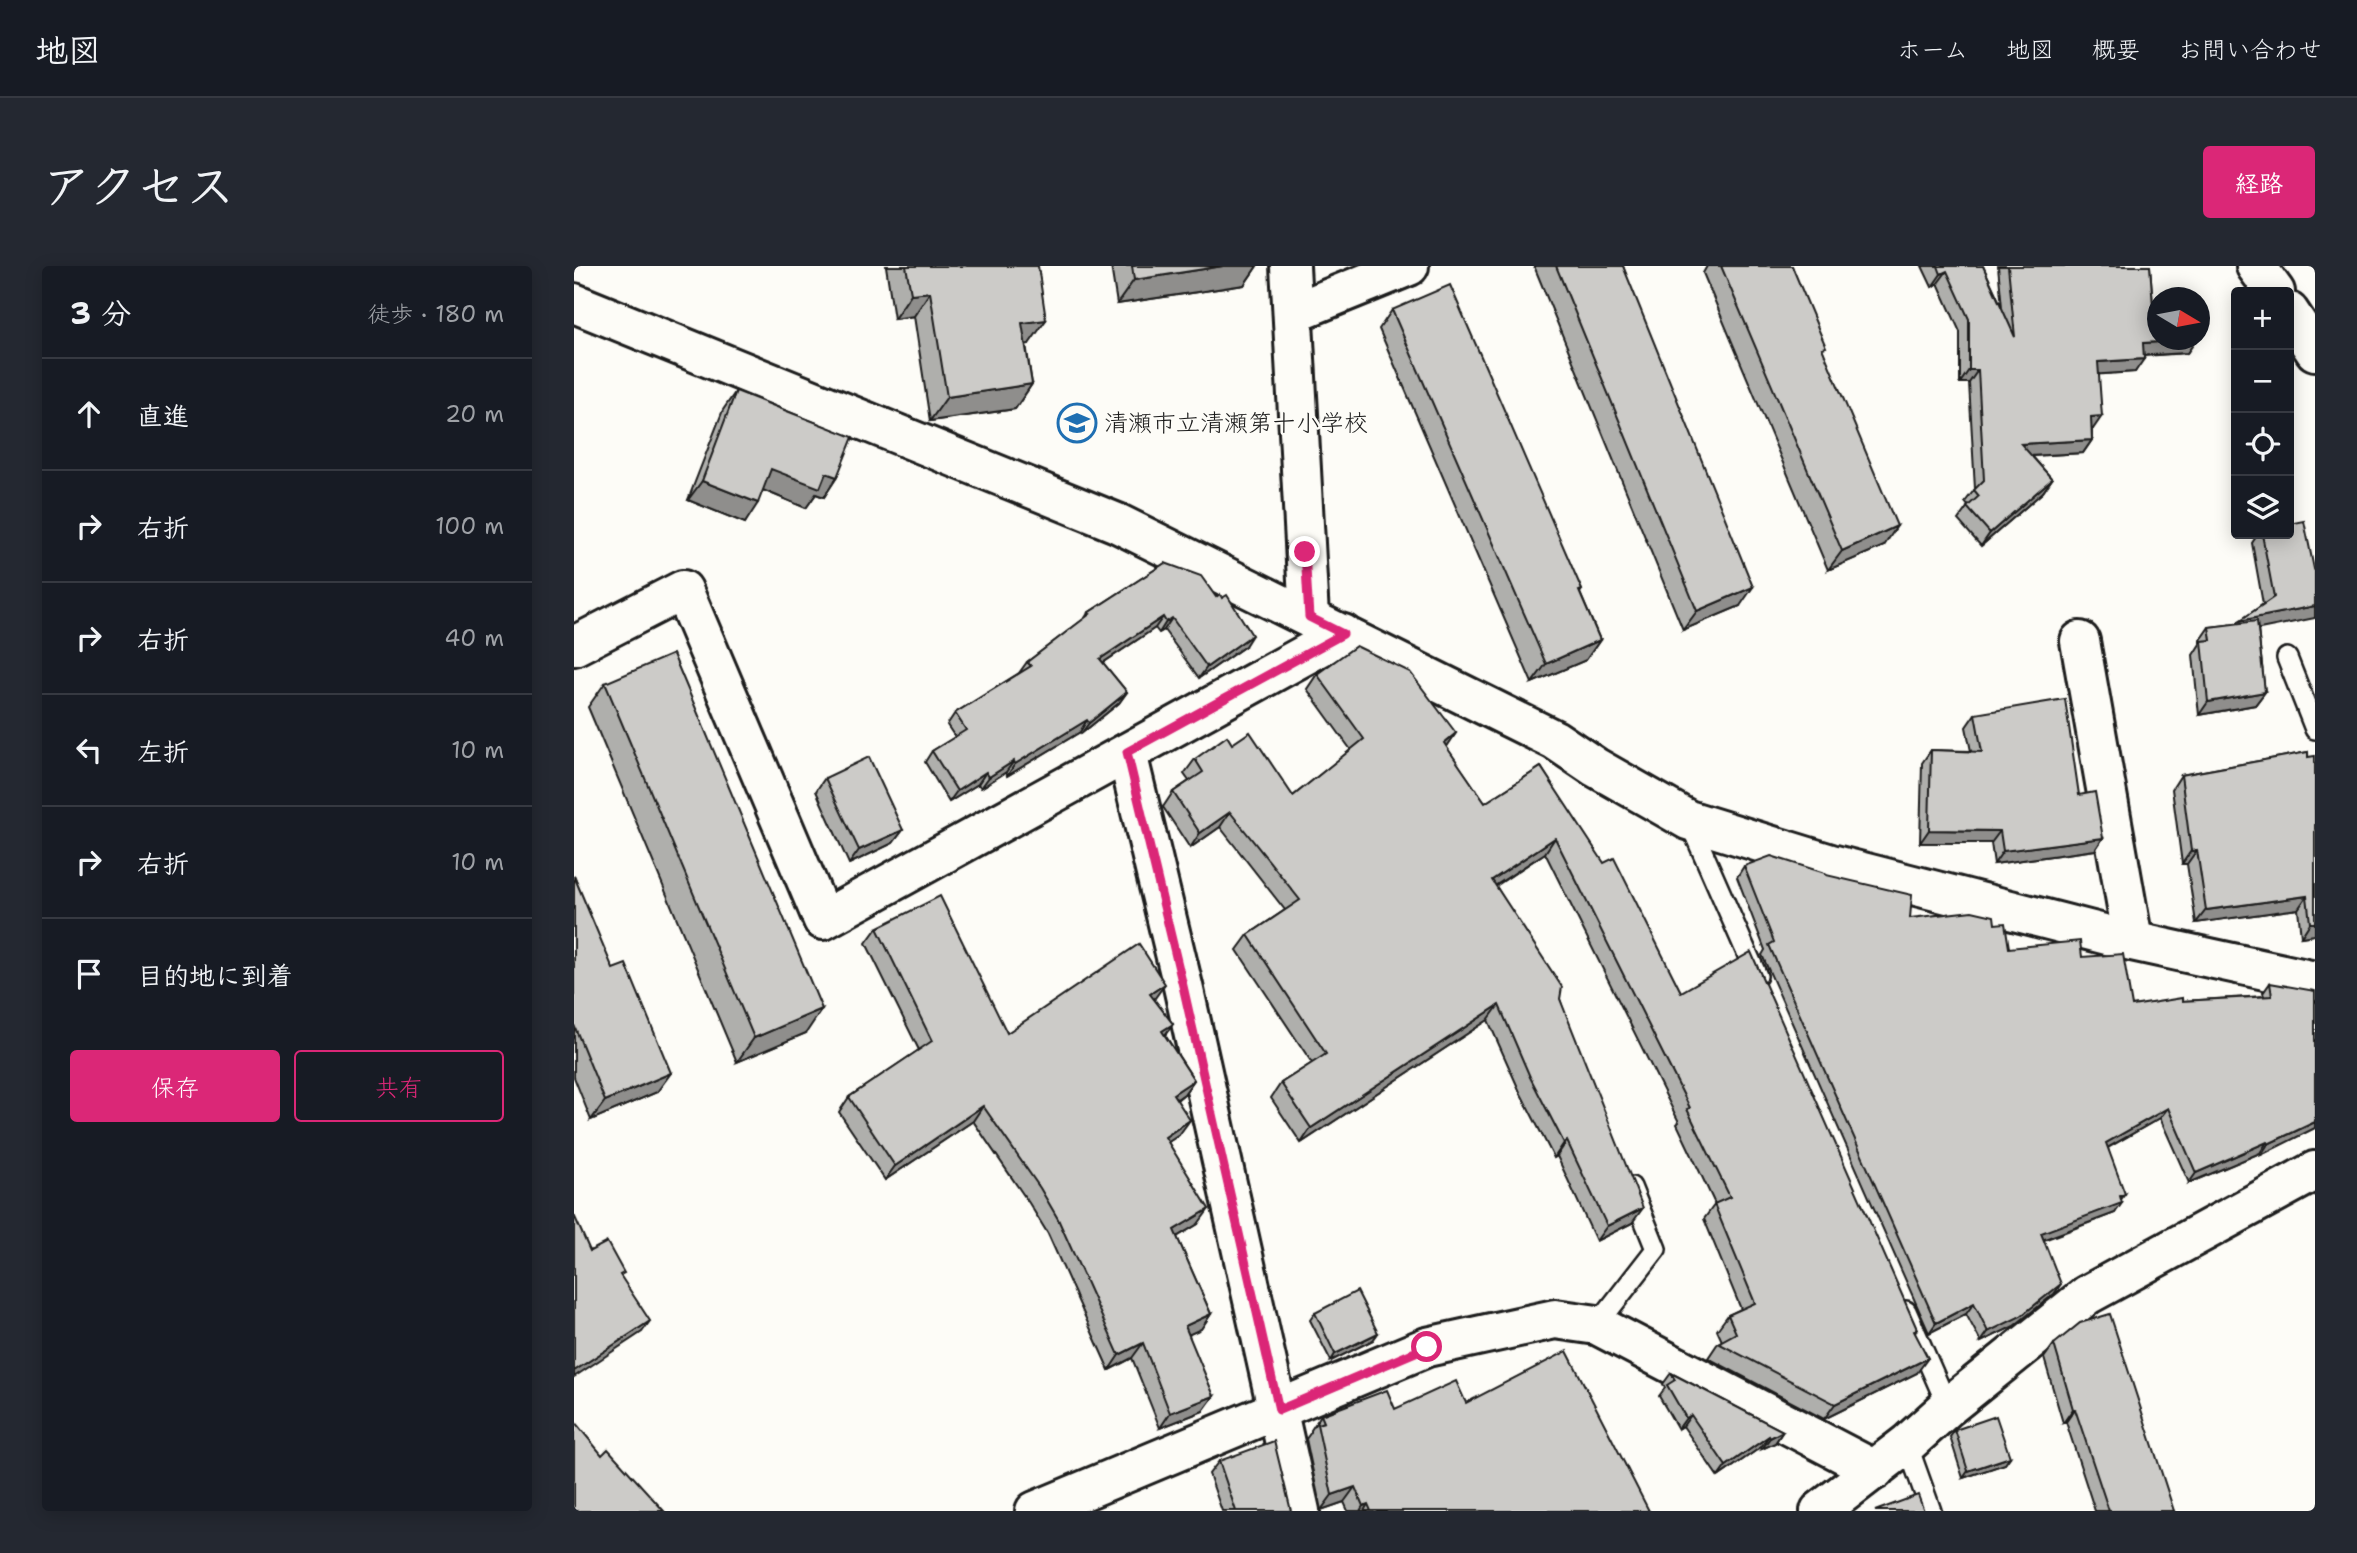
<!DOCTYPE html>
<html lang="ja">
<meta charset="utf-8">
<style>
body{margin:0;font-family:"Shantell Sans","Klee One",sans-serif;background:#242831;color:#f1f3f6}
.controls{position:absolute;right:21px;top:21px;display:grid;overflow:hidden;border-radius:7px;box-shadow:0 4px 18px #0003}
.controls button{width:63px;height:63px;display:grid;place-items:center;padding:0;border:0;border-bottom:2px solid #363941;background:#171b24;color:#f1f3f6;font:35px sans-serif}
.compass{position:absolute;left:1573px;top:21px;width:63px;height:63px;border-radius:50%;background:#171b24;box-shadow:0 4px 18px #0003;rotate:100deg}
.stop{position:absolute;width:21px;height:21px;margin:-16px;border:5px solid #db2777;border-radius:50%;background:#fff}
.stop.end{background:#db2777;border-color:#fff;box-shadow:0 2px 7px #0008}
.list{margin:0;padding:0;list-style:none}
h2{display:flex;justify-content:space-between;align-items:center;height:91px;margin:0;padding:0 28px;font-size:30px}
h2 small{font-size:23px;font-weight:400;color:#9ea1a6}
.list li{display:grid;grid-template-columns:46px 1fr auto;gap:21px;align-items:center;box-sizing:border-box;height:112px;padding:0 28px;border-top:2px solid #363941}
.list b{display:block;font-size:26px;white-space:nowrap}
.list em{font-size:23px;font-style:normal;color:#9ea1a6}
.actions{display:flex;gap:14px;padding:21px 28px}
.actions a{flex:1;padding:16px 0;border:2px solid #db2777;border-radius:7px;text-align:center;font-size:24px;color:#db2777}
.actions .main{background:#db2777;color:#fff}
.icon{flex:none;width:38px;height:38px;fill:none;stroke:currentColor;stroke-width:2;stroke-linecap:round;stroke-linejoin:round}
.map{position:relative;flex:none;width:1741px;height:1245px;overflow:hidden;border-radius:7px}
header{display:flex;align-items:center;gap:42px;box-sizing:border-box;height:98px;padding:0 35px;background:#171b24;border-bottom:2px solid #363941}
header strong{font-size:33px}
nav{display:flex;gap:38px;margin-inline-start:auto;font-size:24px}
.intro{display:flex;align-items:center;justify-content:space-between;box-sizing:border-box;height:168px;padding:0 42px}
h1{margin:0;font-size:49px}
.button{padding:18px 32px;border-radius:7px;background:#db2777;color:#fff;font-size:24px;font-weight:700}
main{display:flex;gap:42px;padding:0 42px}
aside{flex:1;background:#171b24;border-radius:7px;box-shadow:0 4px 18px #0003}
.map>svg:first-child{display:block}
</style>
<header>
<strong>地図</strong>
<nav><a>ホーム</a><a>地図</a><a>概要</a><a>お問い合わせ</a></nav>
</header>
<div class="intro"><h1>アクセス</h1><a class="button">経路</a></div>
<main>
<aside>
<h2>3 分<small>徒歩 · 180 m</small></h2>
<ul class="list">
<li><svg class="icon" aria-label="ahead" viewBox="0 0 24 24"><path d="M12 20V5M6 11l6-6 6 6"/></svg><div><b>直進</b></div><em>20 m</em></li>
<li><svg class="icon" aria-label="right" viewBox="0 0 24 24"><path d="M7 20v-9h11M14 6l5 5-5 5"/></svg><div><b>右折</b></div><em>100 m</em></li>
<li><svg class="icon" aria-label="right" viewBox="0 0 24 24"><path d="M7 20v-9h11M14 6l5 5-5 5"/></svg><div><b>右折</b></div><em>40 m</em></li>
<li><svg class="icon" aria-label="left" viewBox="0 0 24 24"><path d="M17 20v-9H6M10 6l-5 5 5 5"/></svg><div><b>左折</b></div><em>10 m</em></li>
<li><svg class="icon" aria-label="right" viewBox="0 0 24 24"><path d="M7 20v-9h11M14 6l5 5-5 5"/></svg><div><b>右折</b></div><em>10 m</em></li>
<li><svg class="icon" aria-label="arrive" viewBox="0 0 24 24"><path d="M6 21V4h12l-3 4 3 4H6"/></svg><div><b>目的地に到着</b></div></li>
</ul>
<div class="actions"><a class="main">保存</a><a>共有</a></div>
</aside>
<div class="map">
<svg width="1741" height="1245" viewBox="0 0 1741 1245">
<rect width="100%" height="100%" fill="#fdfcf7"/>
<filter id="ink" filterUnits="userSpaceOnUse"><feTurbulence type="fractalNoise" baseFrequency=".0143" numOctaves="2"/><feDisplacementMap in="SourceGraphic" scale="14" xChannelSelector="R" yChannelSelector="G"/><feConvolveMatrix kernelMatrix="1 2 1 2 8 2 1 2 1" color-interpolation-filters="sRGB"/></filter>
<g filter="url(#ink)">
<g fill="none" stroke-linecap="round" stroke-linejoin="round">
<defs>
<g id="service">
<path d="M1713 392 1741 463"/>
<path d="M1115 555 1183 710"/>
<path d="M1332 1045 1374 1141"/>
<path d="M1023 1059 1082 983 1057 921"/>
<path d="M1333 1178 1357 1245"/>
</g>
<g id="minor">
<path d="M716 0 735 351"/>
<path d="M0 37 543 257 981 474 1021 501 1114 554 1257 598 1553 674 1741 715"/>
<path d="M719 47 835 0"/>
<path d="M1506 375 1559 675"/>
<path d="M0 380 109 324 249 654 769 368"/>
<path d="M553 487 609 720 726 1245"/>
<path d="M461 1245 853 1081 981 1053 1023 1059 1301 1204"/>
<path d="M1246 1245 1333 1178 1374 1141 1513 1029 1741 905"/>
</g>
<g id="primary">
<path d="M1682 0 1701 26"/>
<path d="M1715 46 1741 85"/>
</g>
</defs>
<use href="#service" stroke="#1c1c1c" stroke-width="24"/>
<use href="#minor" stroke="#1c1c1c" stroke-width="44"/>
<use href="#primary" stroke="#1c1c1c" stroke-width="44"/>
<use href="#service" stroke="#fdfcf7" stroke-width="19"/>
<use href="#minor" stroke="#fdfcf7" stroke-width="38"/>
<use href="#primary" stroke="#fdfcf7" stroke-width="38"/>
</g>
<g fill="#afafac" stroke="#1c1c1c" stroke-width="2">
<path d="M312 0H464L455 78H452L458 118 441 143 356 155 340 50 320 53Z"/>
<path d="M537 0H683L670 19 543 38Z"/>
<path d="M960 0H1049L1166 340 1109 364Z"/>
<path d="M1133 0H1218L1249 85 1310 280 1254 304 1129 7Z"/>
<path d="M1348 0H1409L1428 41 1424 0H1576L1579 40 1622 74 1613 87 1570 90 1561 106 1525 108 1519 163H1518V174L1509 187 1458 190 1478 213 1469 226 1407 280 1384 254 1394 240 1391 236 1401 223 1395 117H1386V66L1364 17 1358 21Z"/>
<path d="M818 44 1008 324 1006 327 1026 374 1012 394 958 417 805 63Z"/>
<path d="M162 125 263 211 250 231 242 228 232 242 189 224 171 257 114 234 149 144Z"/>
<path d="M1684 268H1715L1740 303 1684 363 1691 426 1681 439 1625 449 1619 389 1626 378V374L1635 361 1663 358 1689 338 1678 277Z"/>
<path d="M591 297 671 380 625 412 590 364 585 367 581 362 529 397 553 426 545 437 507 468 506 466 433 510 432 506 407 522 404 518 375 536 351 496 358 485 381 471 373 459 381 447 445 407 453 396 511 352 514 347Z"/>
<path d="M743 408 882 467 872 481 911 537 967 501 1107 726 1343 1063 1341 1067 1343 1107 1250 1153 1134 1092 1144 1077 1148 1075 1143 1064 1154 1049 1167 1043 1130 953 1141 938 1103 858 1105 856 971 587 922 620 986 733 1058 957 1022 975 983 890 980 892 946 826 914 754 727 877 697 832 707 817 738 797 663 684 674 669 711 644 646 561 616 582 589 541 599 526 615 515 610 508 621 493 658 478 719 530 777 484 733 423Z"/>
<path d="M31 417 232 767 163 796 14 441Z"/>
<path d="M1401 448 1505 529 1529 572 1521 584 1420 598 1417 577H1346L1348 497 1357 484 1397 485 1392 461Z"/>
<path d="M1734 486 1741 669 1727 671 1724 643 1622 657 1613 598H1608L1598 523 1607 509Z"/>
<path d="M251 512 329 564 319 577 275 598 242 525Z"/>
<path d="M1170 600 1252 609 1336 652 1421 658 1435 682 1508 691 1558 740 1608 735 1690 730 1689 727 1696 717 1741 862 1687 889 1686 887 1615 917 1586 852 1534 882 1547 934 1541 947 1470 974 1480 1028 1440 1060 1407 1076 1392 1048 1355 1067 1188 689 1191 684 1163 611Z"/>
<path d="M0 610 83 826 17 854 0 811Z"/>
<path d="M303 662 433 767 580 733 599 758 591 769 620 814 610 828 603 834 605 869 594 876 624 958 603 971 637 1048 627 1063 615 1068 629 1145 586 1162 558 1092 535 1104 474 968 455 937 399 855 311 914 265 846 275 831 345 784 292 677Z"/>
<path d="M741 1047 804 1067 799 1074 757 1095 736 1054Z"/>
<path d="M1480 1078 1600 1245H1521L1492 1156 1489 1157 1470 1092Z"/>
<path d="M1097 1107 1209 1165 1201 1177 1188 1183 1187 1181 1144 1211 1109 1160 1104 1163 1085 1130 1091 1122 1089 1118Z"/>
<path d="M892 1137 1075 1245H774L770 1236 747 1244 732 1173 737 1166V1164L747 1149Z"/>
<path d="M1381 1164 1436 1191 1431 1198 1389 1212 1376 1171Z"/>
<path d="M645 1195 717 1245H648L635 1208Z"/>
</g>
<g fill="#8f8e8c" stroke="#1c1c1c" stroke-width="2">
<path d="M649 0H683L670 19 543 38 560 14Z"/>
<path d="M1373 5 1364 17 1358 21 1367 8Z"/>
<path d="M356 26 340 50 320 53 337 28Z"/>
<path d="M472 54 455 78 431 81 448 57Z"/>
<path d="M1622 74 1613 87 1560 90 1569 77Z"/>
<path d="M1570 93 1561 106 1515 109 1524 96Z"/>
<path d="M1395 104H1404L1395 117H1386Z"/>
<path d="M458 118 441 143 356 155 373 131Z"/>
<path d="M1528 150 1519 163 1508 164 1517 151Z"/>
<path d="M1518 174 1509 187 1438 191 1447 178Z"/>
<path d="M197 203 252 207 263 211 250 231 242 228 232 242 184 222Z"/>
<path d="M1478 213 1469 226 1407 280 1416 267Z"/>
<path d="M128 215 184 237 171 257 114 234Z"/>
<path d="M1323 260 1310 280 1254 304 1268 285Z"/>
<path d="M1179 321 1166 340 1109 364 1123 345Z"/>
<path d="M1741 340V352L1656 369 1665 355Z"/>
<path d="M589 351 581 362 518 404 526 393Z"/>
<path d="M598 352 590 364 585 367 592 356Z"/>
<path d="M678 369 671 380 625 412 633 401Z"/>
<path d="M1026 374 1012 394 958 417 972 398Z"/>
<path d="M553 426 545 437 507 468 515 457Z"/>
<path d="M1691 426 1681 439 1625 449 1634 436Z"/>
<path d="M513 454 506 466 433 510 441 498Z"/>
<path d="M882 467 872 482 870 477Z"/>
<path d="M440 495 432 506 407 522 415 511Z"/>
<path d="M412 506 404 518 375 536 383 525Z"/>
<path d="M656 546 646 561 616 582 626 567Z"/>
<path d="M329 564 319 577 275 598 285 584Z"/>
<path d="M1355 564 1426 565 1417 577H1346Z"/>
<path d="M981 572 971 587 907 629 918 614Z"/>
<path d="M1529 572 1521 584 1420 598 1429 585Z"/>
<path d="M1623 584 1613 598H1608L1617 585Z"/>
<path d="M1733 630 1724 643 1622 657 1632 644Z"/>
<path d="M1736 657H1741V669L1727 671Z"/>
<path d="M591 718 581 732 566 742 576 728Z"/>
<path d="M925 739 914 754 727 877 737 862Z"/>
<path d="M248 743 232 767 163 796 180 772Z"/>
<path d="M599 758 588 773V765Z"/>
<path d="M97 807 83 826 17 854 31 835Z"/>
<path d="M620 814 610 828 589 843 599 828Z"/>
<path d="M409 840 399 855 311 914 321 900Z"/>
<path d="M1594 842 1586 852 1524 887 1532 877Z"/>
<path d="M616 854 605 869 581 885 591 871Z"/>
<path d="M1741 856V862L1687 889 1694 878Z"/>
<path d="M993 875 983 890 980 892 990 877Z"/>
<path d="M1693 876 1686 887 1615 917 1622 907Z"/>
<path d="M1551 928 1544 938 1548 937 1541 947 1460 977 1467 967Z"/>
<path d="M1069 942 1058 957 1022 975 1033 960Z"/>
<path d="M635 943 624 958 589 979 600 964Z"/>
<path d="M1487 1018 1480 1028 1440 1060 1407 1076 1414 1066Z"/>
<path d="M1400 1037 1392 1048 1355 1067 1362 1057Z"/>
<path d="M637 1048 627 1063 601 1075 611 1060Z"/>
<path d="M76 1055 68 1066 0 1111V1105Z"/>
<path d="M804 1067 799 1074 757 1095 761 1088Z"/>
<path d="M569 1077 558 1092 535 1104 545 1089Z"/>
<path d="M1354 1092 1343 1107 1250 1153 1261 1138Z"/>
<path d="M640 1130 629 1145 586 1162 596 1147Z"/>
<path d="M1499 1143H1501L1492 1156 1489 1157Z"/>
<path d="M1117 1149 1109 1160 1104 1163 1112 1152Z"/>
<path d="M1209 1165 1201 1177 1188 1183 1196 1172Z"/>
<path d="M1195 1170 1187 1181 1144 1211 1152 1200Z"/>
<path d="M1436 1191 1431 1198 1389 1212 1394 1205Z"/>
<path d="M781 1221 770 1236 747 1244 758 1229Z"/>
<path d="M794 1238 790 1245H786L789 1240Z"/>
</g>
<g fill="#cccbc8" stroke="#1c1c1c" stroke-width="2">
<path d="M332 0H464L472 54 448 57 458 118 373 131 356 26 337 28Z"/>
<path d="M558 0H649L560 14Z"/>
<path d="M982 0H1049L1179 321 1123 345Z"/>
<path d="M1147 0H1218L1252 81 1248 82 1323 260 1268 285Z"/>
<path d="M1364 0H1409L1441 71 1434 0H1576L1579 40 1584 39V74H1622L1569 77 1570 93 1524 96 1528 150 1517 151 1518 174 1447 178 1478 213 1416 267 1393 241 1405 230 1400 224 1410 214 1404 104H1395V53L1373 5 1367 8Z"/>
<path d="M876 19 1008 324 1005 325 1026 374 972 398 818 44Z"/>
<path d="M162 125 279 171 263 211 252 207 246 222 197 203 184 237 128 215Z"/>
<path d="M1730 255 1740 303 1741 302V340L1665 355 1700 331 1688 268H1715V258Z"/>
<path d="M591 297 627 310 642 331 646 328 648 332 653 329 678 369 633 401 598 352 592 356 589 351 526 393 553 426 515 457 513 454 441 498 440 495 415 511 412 506 383 525 358 485 392 464 381 447 457 400 453 396 516 348 514 347Z"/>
<path d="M1683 355 1691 426 1634 436 1628 375 1637 374 1635 361Z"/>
<path d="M782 380 836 406 882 467 870 477 911 537 967 501 1030 597 1040 592 1107 726 1177 686 1343 1063 1340 1065 1354 1092 1261 1138 1144 1077 1162 1067 1154 1049 1181 1037 1140 938 1156 931 1113 843 1116 842 981 572 918 614 988 721 986 733 1069 942 1033 960 993 875 990 877 956 811 925 739 737 862 707 817 752 788 674 669 726 634 656 546 626 567 599 526 629 506 621 493 653 470 658 478 676 466 719 530 790 473 743 408Z"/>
<path d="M99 388 248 743 180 772 31 417Z"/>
<path d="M1491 433 1505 529 1521 526 1529 572 1429 585 1426 565 1355 564 1357 484 1408 486 1401 448Z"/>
<path d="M1734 486V491L1741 490V657H1736L1733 630 1632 644 1623 584 1617 585 1607 509Z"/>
<path d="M295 491 329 564 285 584 251 512Z"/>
<path d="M1197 590 1251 607 1252 609 1338 629 1336 652 1398 645 1420 650 1421 658 1431 657 1435 682 1506 675 1508 691 1549 688 1558 740 1608 732V735L1698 730 1696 717 1741 725V856L1694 878 1693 876 1622 907 1594 842 1532 877 1551 928 1546 930 1548 937 1467 967 1487 1018 1447 1050 1414 1066 1400 1037 1362 1057 1195 679 1200 676 1170 600Z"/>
<path d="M0 610 39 703 52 698 97 807 31 835 0 759Z"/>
<path d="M366 630 433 767 565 678 591 718 576 728 599 758 588 765 620 814 599 828 616 854 591 871 635 943 600 964 637 1048 611 1060 640 1130 596 1147 569 1077 545 1089 484 953 466 922 409 840 321 900 275 831 358 775 303 662Z"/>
<path d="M0 949 16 985 33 976 50 1007 46 1009 76 1055 0 1105Z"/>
<path d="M783 1025 804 1067 761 1088 741 1047Z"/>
<path d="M1536 1048 1600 1245H1535L1501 1143H1499L1480 1078 1506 1057Z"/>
<path d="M993 1085 1075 1245H797L794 1238 789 1240 781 1221 758 1229 743 1158 750 1156 747 1149 813 1124 821 1143 882 1115 892 1137Z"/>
<path d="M1097 1107 1209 1165 1196 1172 1195 1170 1152 1200 1117 1149 1112 1152 1093 1119 1101 1114Z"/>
<path d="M1422 1150 1436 1191 1394 1205 1381 1164Z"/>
<path d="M0 1155 28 1189 34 1183 90 1245H0Z"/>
<path d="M700 1175 717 1245H662L645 1195Z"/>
<path d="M1344 1229 1350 1245H1301Z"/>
</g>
</g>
<g fill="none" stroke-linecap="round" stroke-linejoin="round" filter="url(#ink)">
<path stroke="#db2777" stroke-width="9" d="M731 286 735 351 769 368 553 486 609 720 705 1144 853 1081"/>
</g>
<defs>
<symbol id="school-ring" viewBox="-11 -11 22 22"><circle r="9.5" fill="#fdfcf7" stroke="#1f6fb2" stroke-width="1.5"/><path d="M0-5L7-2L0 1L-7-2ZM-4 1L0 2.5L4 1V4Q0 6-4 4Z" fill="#1f6fb2"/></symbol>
</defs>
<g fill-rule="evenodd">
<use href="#school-ring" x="481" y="135" width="44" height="44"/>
</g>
<g text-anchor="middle" stroke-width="5" stroke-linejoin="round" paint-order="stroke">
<g font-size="24" fill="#1c1c1c" stroke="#fdfcf7" text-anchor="start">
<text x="530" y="165">清瀬市立清瀬第十小学校</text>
</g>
</g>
</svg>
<div class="controls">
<button>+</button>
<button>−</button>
<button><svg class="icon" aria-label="locate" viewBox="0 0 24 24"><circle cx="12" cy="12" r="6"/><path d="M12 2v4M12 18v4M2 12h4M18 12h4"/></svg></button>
<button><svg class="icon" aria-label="layers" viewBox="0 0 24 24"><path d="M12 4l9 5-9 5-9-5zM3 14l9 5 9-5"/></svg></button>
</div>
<svg class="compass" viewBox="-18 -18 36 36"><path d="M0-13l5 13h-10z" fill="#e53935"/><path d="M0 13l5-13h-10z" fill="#9ea1a6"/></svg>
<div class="stop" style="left:853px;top:1081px"></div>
<div class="stop end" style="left:731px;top:286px"></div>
</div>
</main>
